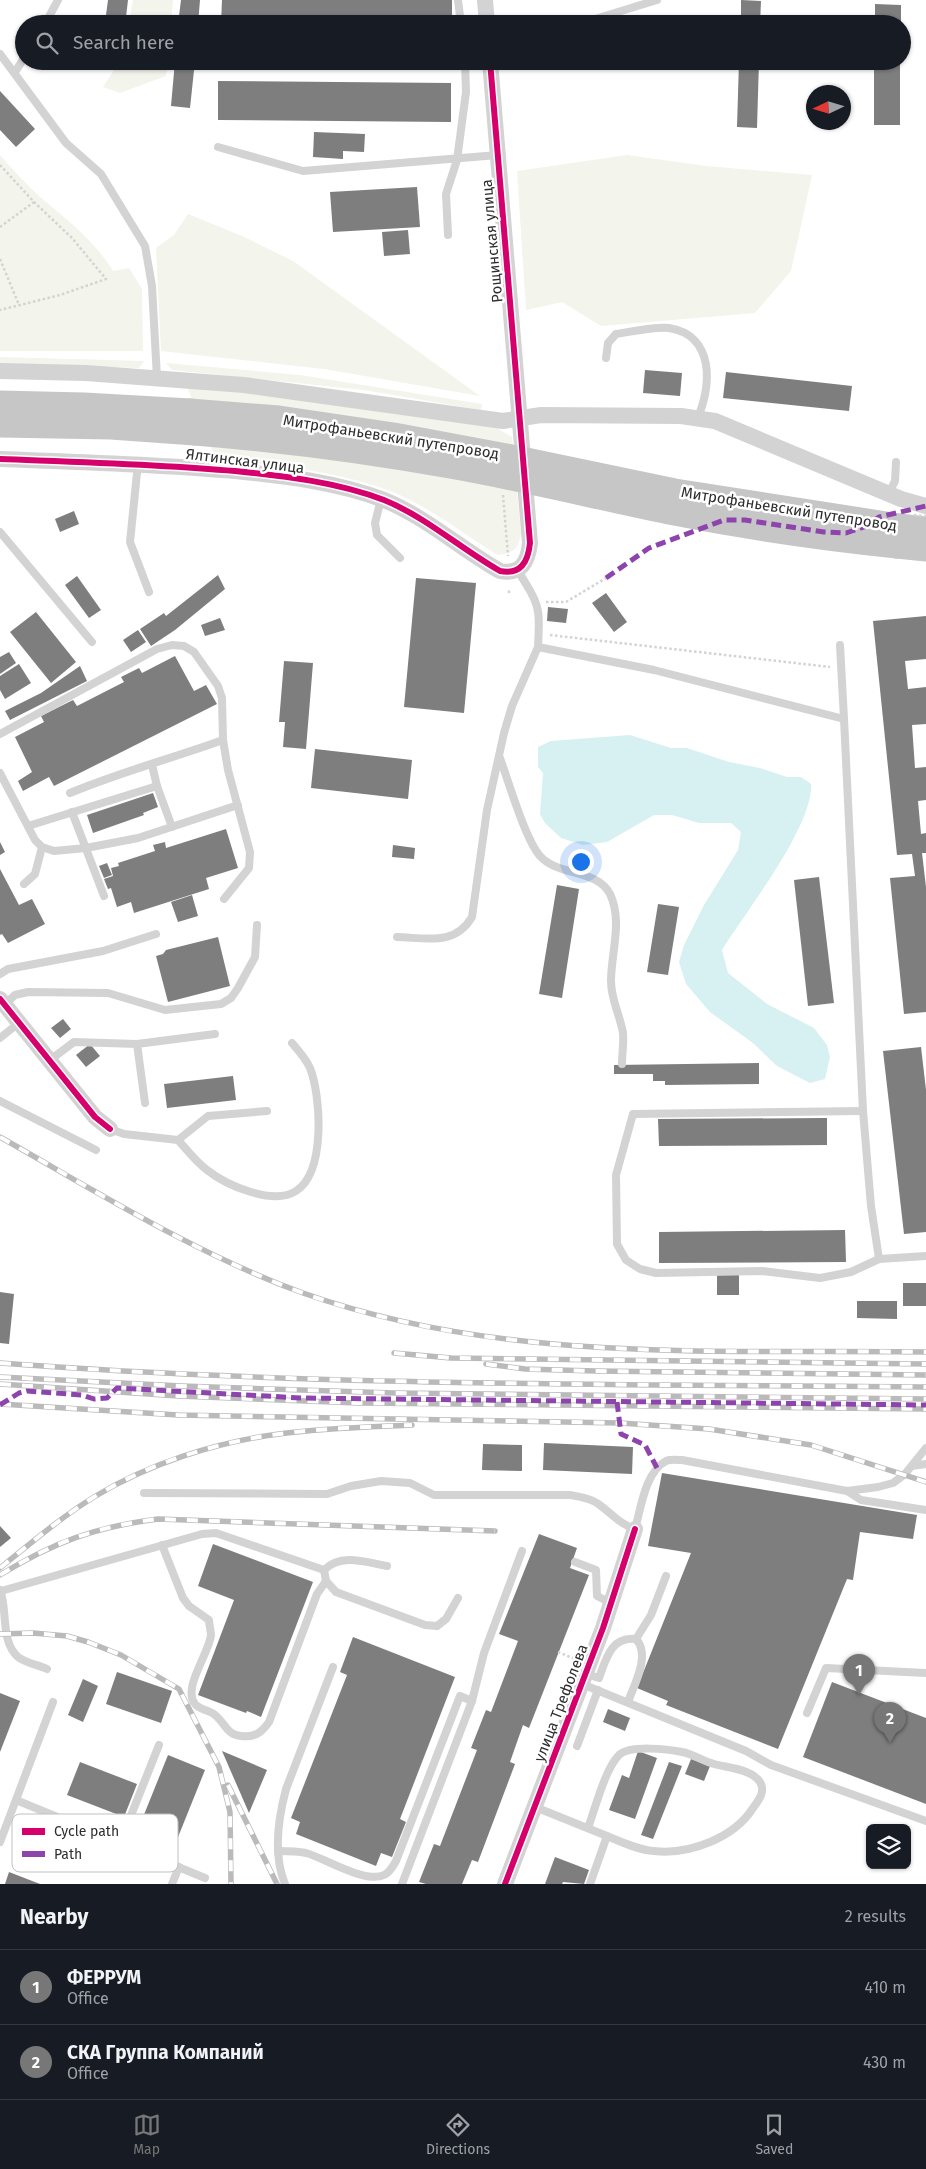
<!DOCTYPE html>
<meta charset="utf-8">
<style>
body{margin:0;font-family:"Fira Sans",sans-serif;background:#242831;color:#f1f3f6}
.controls{position:absolute;right:15px;bottom:15px;display:grid;overflow:hidden;border-radius:8px;box-shadow:0 1px 4px #0004}
.controls button{width:45px;height:45px;display:grid;place-items:center;padding:0;border:0;border-bottom:1px solid #363941;background:#171b24;color:#f1f3f6;font:25px sans-serif}
.compass{position:absolute;left:806px;top:85px;width:45px;height:45px;border-radius:50%;background:#171b24;box-shadow:0 1px 4px #0004;rotate:266deg}
.you{position:absolute;left:580px;top:861px;width:18px;height:18px;margin:-12px;border:4px solid #fff;border-radius:50%;background:#1a73e8;box-shadow:0 0 0 8px #1a73e833}
.badge{display:grid;place-items:center;width:32px;height:32px;border-radius:50%;background:#777;color:#fff;font-size:16px;font-weight:700}
.pin{position:absolute;translate:-50% -41px;filter:drop-shadow(0 1px 2px #0008)}
.pin::after{content:'';position:absolute;top:26px;width:18px;height:15px;background:inherit;clip-path:polygon(0 0,100% 0,50% 100%)}
.list{margin:0;padding:0;list-style:none}
h2{display:flex;justify-content:space-between;align-items:center;height:65px;margin:0;padding:0 20px;font-size:21px}
h2 small{font-size:16px;font-weight:400;color:#9ea1a6}
.list li{display:grid;grid-template-columns:32px 1fr auto;gap:15px;align-items:center;box-sizing:border-box;height:75px;padding:0 20px;border-top:1px solid #363941}
.list b{display:block;font-size:19px;white-space:nowrap}
.list p{margin:0;font-size:16px;white-space:nowrap;color:#9ea1a6}
.list em{font-size:16px;font-style:normal;color:#9ea1a6}
.icon{flex:none;width:28px;height:28px;fill:none;stroke:currentColor;stroke-width:2;stroke-linecap:round;stroke-linejoin:round}
.map{position:relative;flex:none;width:926px;height:1884px;overflow:hidden}
.search{position:absolute;background:#171b24;box-shadow:0 1px 4px #0004;left:15px;right:15px;top:15px;height:55px;display:flex;align-items:center;gap:12px;box-sizing:border-box;padding:0 18px;border-radius:28px;color:#9ea1a6;font-size:19px}
.sheet{height:215px;background:#171b24}
nav{display:flex;justify-content:space-around;align-items:center;box-sizing:border-box;height:70px;border-top:1px solid #363941;background:#171b24;font-size:14px;color:#9ea1a6}
nav a{display:grid;justify-items:center;gap:2px}
nav .on{color:#777}
.map>svg:first-child{display:block}
</style>
<div class="map">
<svg width="926" height="1884" viewBox="0 0 926 1884">
<rect width="100%" height="100%" fill="#fff"/>
<g fill="#f3f4eb">
<path d="M133 0H173L171 24H129Z"/>
<path d="M120 61H168L166 76 120 93 103 87Z"/>
<path d="M0 155C12 169 26 184 40 197 67 220 94 240 113 271L129 268 142 289 143 351H0Z"/>
<path d="M627 155 706 166 812 175 791 271 755 313 601 326 562 302 526 310 517 171Z"/>
<path d="M188 214 242 236 293 261 480 396 324 369 161 351 156 248 174 235Z"/>
<path d="M0 357 144 361 139 368 0 364Z"/>
<path d="M166 363 300 375 482 404 481 410 364 390 172 370Z"/>
<path d="M186 384 495 427 512 437 521 534C518 549 514 553 498 555 464 535 430 507 393 492 336 470 275 466 216 459Z"/>
</g>
<path fill="#d7f0f2" d="M630 735 671 748H687L729 762 760 768 787 777H801L811 784C813 827 746 911 722 950L728 973 767 1004 814 1028 827 1045 830 1057 825 1079 810 1083 777 1066 753 1043 710 1012 686 984 679 962 684 945 704 905 738 850 741 832 731 823H699L672 815H654L607 842 583 845 561 838 545 823 540 814 543 773 538 767V747L551 741Z"/>
<g fill="#7e7e7e">
<path d="M108 0H128L126 17 106 15Z"/>
<path d="M181 0H200L198 24H178Z"/>
<path d="M222 0H452V24H221Z"/>
<path d="M741 0 761 1 760 24H741Z"/>
<path d="M875 4 901 5V24H875Z"/>
<path d="M175 61H195L190 108 171 106Z"/>
<path d="M739 61H759L757 128 737 127Z"/>
<rect x="874" y="61" width="26" height="64"/>
<path d="M218 81 451 83V122L218 120Z"/>
<path d="M0 91 35 129 16 147 0 130Z"/>
<path d="M314 132 365 134 364 152 343 151V159L313 157Z"/>
<path d="M417 187 420 227 333 232 330 192Z"/>
<path d="M408 230 410 254 384 256 382 232Z"/>
<path d="M645 370 682 373 680 396 643 393Z"/>
<path d="M726 372 852 386 849 411 723 398Z"/>
<path d="M74 511 79 524 60 532 55 519Z"/>
<path d="M218 575 225 589 175 630 151 646 140 629 164 613 166 616Z"/>
<path d="M77 576 101 610 89 618 65 585Z"/>
<path d="M416 578 476 583 464 713 404 707Z"/>
<path d="M606 593 627 622 614 632 592 603Z"/>
<path d="M548 607 568 609 566 623 547 621Z"/>
<path d="M36 612 76 662 51 683 10 632Z"/>
<path d="M926 616V659L905 661 908 689 926 687V724L912 725 915 768 926 767V800L918 801 921 834 926 833V853H922L926 887V1012L904 1014 890 878 915 876 912 854 897 855 873 621Z"/>
<path d="M220 618 225 630 205 636 201 625Z"/>
<path d="M138 630 146 642 131 652 123 640Z"/>
<path d="M9 652 16 663 0 674V657Z"/>
<path d="M175 656 194 691 206 685 217 704 54 786 49 777 23 791 18 781 32 772 15 737 44 722 41 716 73 700 77 706 124 682 121 677 139 668 142 673Z"/>
<path d="M284 661 313 663 306 749 283 747 285 722H279Z"/>
<path d="M19 664 31 683 5 699 0 690V676Z"/>
<path d="M80 666 87 681 10 720 5 711 41 693Z"/>
<path d="M315 749 412 760 408 799 311 788Z"/>
<path d="M153 793 158 807 143 813 144 815 93 833 87 815Z"/>
<path d="M226 829 238 868 206 878 209 889 134 913 131 902 117 907 111 888 108 889 104 879 113 876 111 868 119 866 118 863 155 851 153 845 165 842 166 848Z"/>
<path d="M0 842 5 852 0 855Z"/>
<path d="M393 845 415 848 414 859 392 857Z"/>
<path d="M107 863 112 875 104 878 99 866Z"/>
<path d="M0 869 19 905 32 899 45 924 8 943 2 934 0 935Z"/>
<path d="M819 877 834 1003 808 1006 794 880Z"/>
<path d="M557 885 579 889 562 998 539 994Z"/>
<path d="M192 895 198 916 178 922 171 902Z"/>
<path d="M658 904 679 907 668 975 647 972Z"/>
<path d="M218 937 230 986 168 1002 156 956 163 954 166 950Z"/>
<path d="M63 1019 71 1029 60 1038 51 1028Z"/>
<path d="M90 1044 100 1056 86 1067 76 1055Z"/>
<path d="M921 1047 926 1090V1232L904 1234 883 1051Z"/>
<path d="M759 1063V1084L665 1085V1081H653V1074H614V1065Z"/>
<path d="M233 1076 236 1100 167 1108 164 1084Z"/>
<path d="M827 1118V1145L659 1146 658 1119Z"/>
<path d="M845 1230 846 1262 659 1263V1232Z"/>
<path d="M717 1274 739 1275V1295H717Z"/>
<rect x="903" y="1283" width="23" height="23"/>
<path d="M0 1292 14 1294 9 1344 0 1343Z"/>
<path d="M857 1301H897V1319L857 1318Z"/>
<path d="M544 1443 633 1447 632 1474 543 1470Z"/>
<path d="M483 1444 522 1445V1471L482 1470Z"/>
<path d="M662 1473 917 1515 913 1539 860 1532 853 1580 847 1579 778 1749 666 1705 668 1701 637 1688 691 1553 648 1546Z"/>
<path d="M0 1526 11 1538 0 1547Z"/>
<path d="M539 1534 577 1548 570 1568 589 1575 529 1728 523 1725 510 1762 515 1764 478 1862 472 1860 462 1884H426L419 1882 434 1844 440 1846 477 1750 471 1748 486 1710 491 1712 518 1641 499 1634Z"/>
<path d="M213 1544 313 1582 261 1717 247 1711 246 1713 198 1695 234 1600 198 1586Z"/>
<path d="M353 1637 455 1677 400 1819 406 1822 392 1857 381 1853 376 1866 296 1834 300 1822 291 1818 347 1675 340 1672Z"/>
<path d="M117 1672 172 1691 161 1723 106 1704Z"/>
<path d="M83 1679 98 1686 83 1722 68 1715Z"/>
<path d="M832 1682 926 1718V1804L803 1757Z"/>
<path d="M0 1693 20 1701 0 1752Z"/>
<path d="M608 1709 630 1718 625 1731 603 1722Z"/>
<path d="M222 1751 267 1770 249 1813Z"/>
<path d="M638 1751 657 1758 635 1819 609 1810 622 1775 629 1778Z"/>
<path d="M168 1755 205 1770 170 1857 133 1842Z"/>
<path d="M691 1759 710 1766 704 1781 685 1774Z"/>
<path d="M80 1762 137 1784 124 1817 67 1795Z"/>
<path d="M669 1762 682 1766 653 1839 641 1835Z"/>
<path d="M555 1857 589 1870 584 1884 563 1882 562 1884H545Z"/>
<path d="M9 1872 40 1884H5Z"/>
</g>
<g fill="none" stroke-linecap="round" stroke-linejoin="round">
<g stroke="#d3d3d3" stroke-width="2.5" stroke-dasharray="2.5 2.5" stroke-linecap="butt">
<path d="M0 165 34 202 72 238 106 279 60 295 0 310"/>
<path d="M0 227 34 202"/>
<path d="M0 259 19 305"/>
<path d="M503 495 508 556"/>
<path d="M509 593V590"/>
<path d="M546 602H566L606 578"/>
<path d="M550 635 830 667"/>
<path d="M558 1652 575 1659"/>
</g>
<g stroke="#d3d3d3" stroke-width="8">
<path d="M458 0 461 24"/>
<path d="M45 24 58 0"/>
<path d="M579 24 657 0"/>
<path d="M0 54 66 143 101 174 145 246 152 286 157 378"/>
<path d="M15 72 24 58"/>
<path d="M218 147 303 171 498 155"/>
<path d="M448 235 446 194 457 160 466 92 465 61"/>
<path d="M606 358 608 343 616 334C631 332 655 326 669 328 715 335 712 387 697 419"/>
<path d="M138 463 130 542 149 592"/>
<path d="M889 493 895 481 896 462"/>
<path d="M381 499 375 523 377 535 400 558"/>
<path d="M0 532 92 642"/>
<path d="M518 571C540 606 540 606 538 647L654 670 844 719 863 1111 871 1206 879 1259 926 1256"/>
<path d="M840 645 844 719"/>
<path d="M0 734 157 649 172 645 184 646 194 652 218 686 222 698 223 740 228 770 250 852 249 868 224 899"/>
<path d="M500 758C508 780 526 842 541 857 559 876 597 869 610 894 623 921 611 953 611 981 611 1000 620 1015 623 1033 624 1043 622 1054 622 1064"/>
<path d="M152 765 157 786 172 827"/>
<path d="M0 773 35 840 42 847 54 851 86 848 138 838 238 805"/>
<path d="M70 793C120 772 173 758 223 740"/>
<path d="M72 812 104 896"/>
<path d="M28 826 157 786"/>
<path d="M24 884 35 874 42 847"/>
<path d="M397 937C427 938 455 946 472 917L487 810 504 733 512 706 538 647"/>
<path d="M0 974 8 969 103 951 156 934"/>
<path d="M5 1004 15 995 28 992 108 993 165 1010 221 1004 231 998 238 988 255 957 257 925"/>
<path d="M0 1038 20 1022"/>
<path d="M137 1044 145 1103"/>
<path d="M50 1060 74 1042 137 1044 215 1034"/>
<path d="M0 1101 96 1150"/>
<path d="M267 1111 208 1116 178 1140C187 1150 196 1162 207 1170 226 1185 273 1206 296 1191 326 1172 321 1096 310 1068 306 1059 298 1050 292 1043"/>
<path d="M863 1111 633 1114 616 1175 617 1244 626 1260 640 1269 656 1273 762 1271 820 1278 851 1272 879 1259"/>
<path d="M110 1129 124 1134 178 1140"/>
<path d="M912 1466 926 1464"/>
<path d="M847 1491 861 1500 926 1510"/>
<path d="M144 1493 327 1494 351 1486 381 1481 410 1483 434 1495H570C581 1497 593 1499 601 1506 613 1515 620 1524 635 1529 641 1508 645 1472 666 1461 671 1459 677 1460 682 1460L847 1491 878 1487 893 1483 905 1474 926 1448"/>
<path d="M162 1545 183 1598 189 1606 209 1620C209 1625 211 1631 211 1635 209 1654 182 1688 195 1704 200 1710 209 1710 215 1715 225 1723 227 1735 241 1736 255 1738 262 1732 269 1722L317 1594 326 1581"/>
<path d="M575 1562 596 1570 597 1596 611 1603"/>
<path d="M324 1570C341 1553 365 1562 387 1566"/>
<path d="M0 1590C8 1610 0 1641 18 1657 25 1663 39 1665 47 1669"/>
<path d="M1 1591 202 1534 216 1533 324 1570 326 1581 336 1592 425 1625 437 1626 446 1619 458 1598"/>
<path d="M636 1639 651 1615 666 1576"/>
<path d="M586 1674 599 1678C606 1659 611 1636 636 1639 651 1655 634 1685 628 1702"/>
<path d="M582 1684 746 1751 771 1765 926 1821"/>
<path d="M807 1713 826 1668 926 1673"/>
<path d="M577 1746 598 1690"/>
<path d="M16 1800 205 1878"/>
<path d="M535 1807 607 1836 590 1884"/>
<path d="M588 1828C595 1809 605 1769 619 1755 630 1745 668 1749 682 1752 693 1754 703 1761 714 1764 728 1768 754 1769 761 1784 765 1793 758 1801 753 1808 734 1838 689 1855 654 1851 638 1850 622 1842 607 1836"/>
<path d="M0 1842 53 1702"/>
<path d="M120 1843 159 1745"/>
<path d="M278 1851C287 1851 297 1851 306 1853 325 1858 365 1884 384 1875 390 1873 393 1866 396 1861L460 1696 472 1701"/>
<path d="M172 1884 179 1867"/>
<path d="M285 1884C273 1855 278 1819 286 1789L333 1667"/>
<path d="M402 1884 472 1701 484 1653 522 1551"/>
</g>
<g stroke="#d3d3d3" stroke-width="16">
<path d="M485 0 487 24"/>
<path d="M0 371 86 373 244 385 503 421 541 415 681 416 715 421 901 499 926 506"/>
<path d="M0 459C79 462 157 464 235 471 284 476 337 482 384 500 426 517 461 549 500 571 521 575 528 562 530 543L490 61"/>
<path d="M0 999 95 1117 110 1129"/>
<path d="M505 1884 603 1628 635 1529"/>
</g>
<g stroke="#c6c6c6" stroke-width="25">
<path d="M0 403 84 405 190 411"/>
<path d="M0 425 111 427 195 433"/>
<path d="M899 526 926 529"/>
<path d="M897 546 926 549"/>
</g>
<defs>
<g id="rail">
<path d="M0 1137C99 1193 196 1254 303 1293 503 1364 717 1349 926 1352"/>
<path d="M394 1353 451 1358 926 1364"/>
<path d="M0 1363C308 1386 618 1384 926 1387"/>
<path d="M486 1364 525 1369 595 1371 926 1375"/>
<path d="M0 1377 182 1386 394 1393 926 1399"/>
<path d="M0 1384 178 1396 358 1403 926 1409"/>
<path d="M0 1404 178 1415 620 1423 709 1429 811 1445 926 1482"/>
<path d="M0 1568C31 1543 60 1518 94 1497 148 1464 216 1442 279 1434 323 1428 368 1427 412 1425"/>
<path d="M0 1575C54 1542 95 1527 158 1519L495 1531"/>
<path d="M0 1634 33 1633 67 1636 88 1642 121 1655 179 1689 219 1767 230 1812 231 1884"/>
<path d="M228 1785 277 1884"/>
</g>
</defs>
<use href="#rail" stroke="#bababa" stroke-width="5.5"/>
<use href="#rail" stroke="#fff" stroke-width="4" stroke-dasharray="11" stroke-linecap="butt"/>
<path stroke="#d3d3d3" stroke-width="2.5" stroke-dasharray="2.5 2.5" stroke-linecap="butt" d="M914 515 926 516"/>
<g stroke="#c6c6c6" stroke-width="25">
<path d="M190 411 279 418 394 435 512 457 675 491 899 526"/>
<path d="M195 433C281 440 366 451 450 466 524 479 596 497 669 512 744 527 820 538 897 546"/>
</g>
<g stroke="#8e44ad" stroke-width="5" stroke-dasharray="10 5" stroke-linecap="butt">
<path d="M606 578 649 548 724 520H745L824 532 846 533 864 527 879 517 926 506"/>
<path d="M617 1402 621 1434 645 1445 657 1468"/>
<path d="M0 1405 19 1393 27 1391 82 1395 94 1399 107 1398 117 1388 302 1398 926 1405"/>
</g>
<defs>
<g id="cycleway">
<path d="M0 459C79 462 157 464 235 471 284 476 337 482 384 500 426 517 461 549 500 571 521 575 528 562 530 543L490 61"/>
<path d="M0 999 95 1117 110 1129"/>
<path d="M505 1884 603 1628 635 1529"/>
</g>
</defs>
<use href="#cycleway" stroke="#fff" stroke-width="9"/>
<use href="#cycleway" stroke="#d6006c" stroke-width="6"/>
</g>
<g text-anchor="middle" stroke-width="5" stroke-linejoin="round" paint-order="stroke">
<g font-size="15" fill="#2e2e2e" stroke="#fff">
<text transform="translate(492 241) rotate(-95)" y="5">Рощинская улица</text>
<text transform="translate(391 437) rotate(9)" y="5">Митрофаньевский путепровод</text>
<text transform="translate(245 461) rotate(7)" y="5">Ялтинская улица</text>
<text transform="translate(789 509) rotate(9)" y="5">Митрофаньевский путепровод</text>
<text transform="translate(561 1703) rotate(-69)" y="5">улица Трефолева</text>
</g>
</g>
<rect x="12" y="1814" width="166" height="58" rx="8" fill="#fff" stroke="#c0c0c0" stroke-width="1"/>
<rect x="22" y="1828" width="23" height="7" fill="#d6006c"/>
<rect x="22" y="1851" width="23" height="6" fill="#8e44ad"/>
<g font-size="14" fill="#2e2e2e">
<text x="54" y="1836">Cycle path</text>
<text x="54" y="1859">Path</text>
</g>
</svg>
<div class="controls">
<button><svg class="icon" aria-label="layers" viewBox="0 0 24 24"><path d="M12 4l9 5-9 5-9-5zM3 14l9 5 9-5"/></svg></button>
</div>
<svg class="compass" viewBox="-18 -18 36 36"><path d="M0-13l5 13h-10z" fill="#e53935"/><path d="M0 13l5-13h-10z" fill="#9ea1a6"/></svg>
<div class="you"></div>
<div class="pin badge" style="left:859px;top:1695px">1</div>
<div class="pin badge" style="left:890px;top:1743px">2</div>
<div class="search"><svg class="icon" aria-label="search" viewBox="0 0 24 24"><circle cx="10" cy="10" r="6"/><path d="M15 15l6 6"/></svg>Search here</div>
</div>
<section class="sheet">
<h2>Nearby<small>2 results</small></h2>
<ul class="list">
<li><span class="badge">1</span><div><b>ФЕРРУМ</b><p>Office</p></div><em>410 m</em></li>
<li><span class="badge">2</span><div><b>СКА Группа Компаний</b><p>Office</p></div><em>430 m</em></li>
</ul>
</section>
<nav>
<a class="on"><svg class="icon" aria-label="map" viewBox="0 0 24 24"><path d="M3 6l6-2 6 2 6-2v14l-6 2-6-2-6 2zM9 4v14M15 6v14"/></svg>Map</a>
<a><svg class="icon" aria-label="directions" viewBox="0 0 24 24"><path d="M12 3l9 9-9 9-9-9zM9 14v-3h6M13 9l2 2-2 2"/></svg>Directions</a>
<a><svg class="icon" aria-label="saved" viewBox="0 0 24 24"><path d="M7 4h10v16l-5-4-5 4z"/></svg>Saved</a>
</nav>
